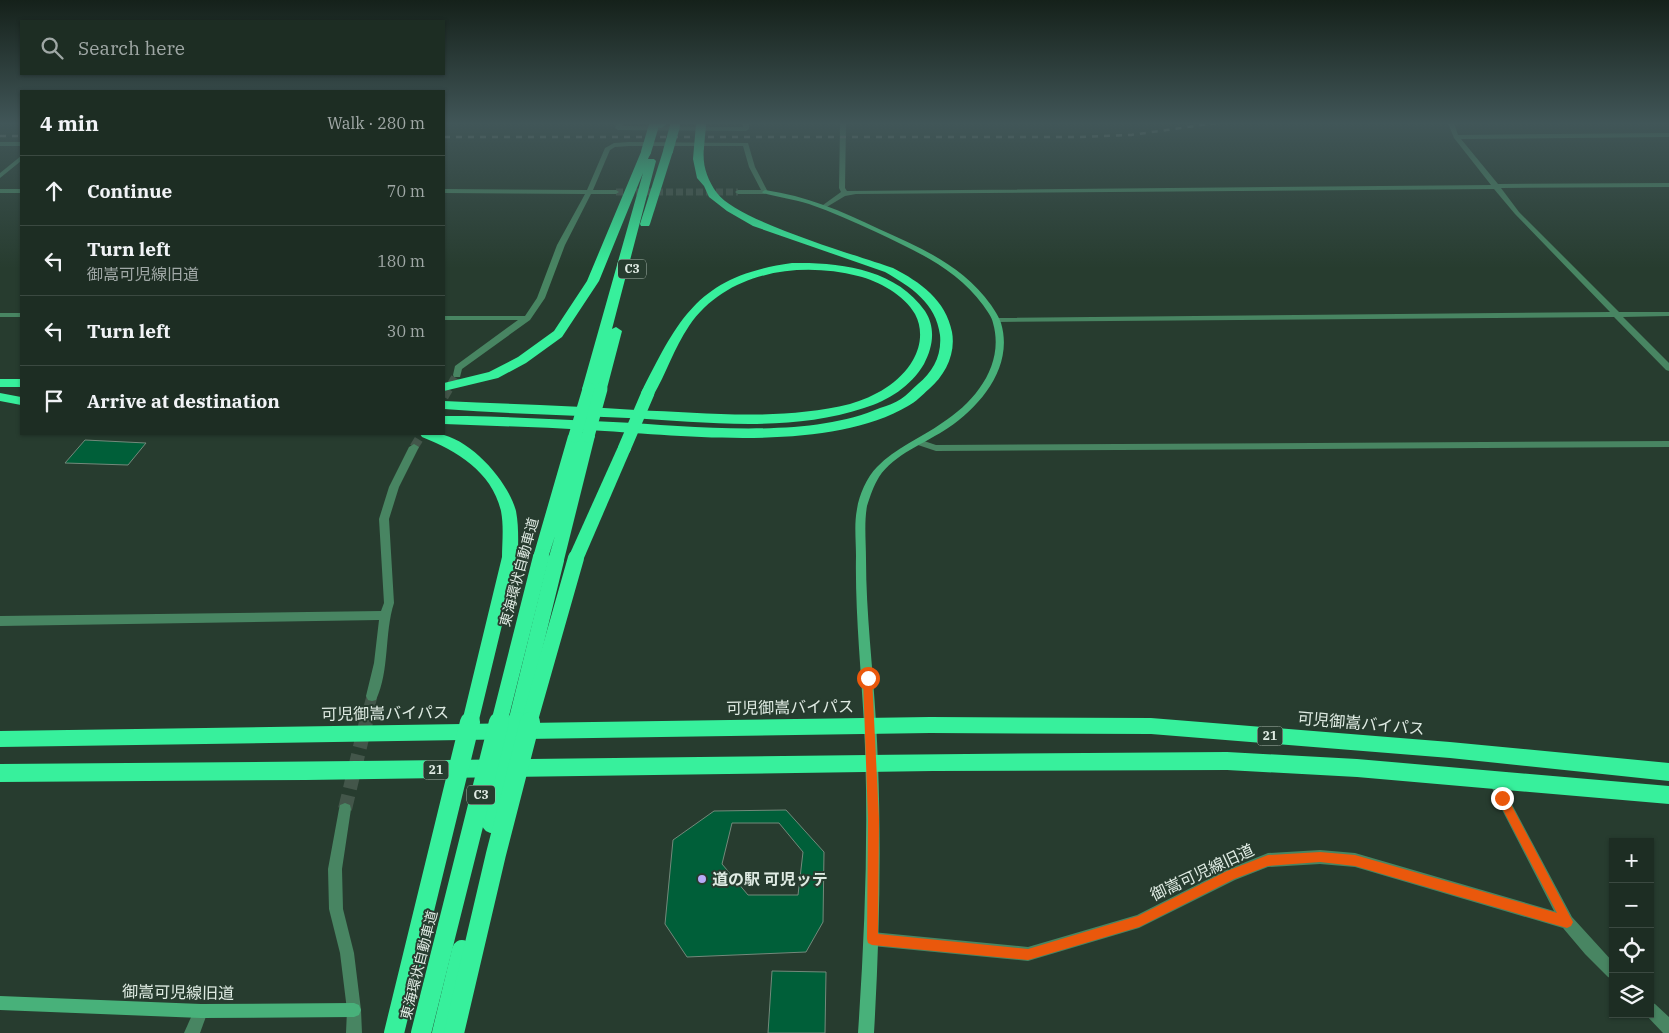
<!DOCTYPE html>
<meta charset="utf-8">
<style>
body{margin:0;font-family:"IBM Plex Serif","Noto Sans JP",serif;background:#25352b;color:#f1f3f6}
.controls{position:absolute;right:15px;bottom:15px;display:grid;overflow:hidden;border-radius:0px;box-shadow:0 1px 4px #0004}
.controls button{width:45px;height:45px;display:grid;place-items:center;padding:0;border:0;border-bottom:1px solid #3b4941;background:#1d2d23;color:#f1f3f6;font:25px sans-serif}
.stop{position:absolute;width:15px;height:15px;margin:-11px;border:4px solid #ea580c;border-radius:50%;background:#fff}
.stop.end{background:#ea580c;border-color:#fff;box-shadow:0 1px 5px #0008}
.list{margin:0;padding:0;list-style:none}
h2{display:flex;justify-content:space-between;align-items:center;height:65px;margin:0;padding:0 20px;font-size:21px}
h2 small{font-size:16px;font-weight:400;color:#a0a8a6}
.list li{display:grid;grid-template-columns:32px 1fr auto;gap:15px;align-items:center;box-sizing:border-box;height:70px;padding:0 20px;border-top:1px solid #3b4941}
.list b{display:block;font-size:19px;white-space:nowrap}
.list p{margin:0;font-size:16px;white-space:nowrap;color:#a0a8a6}
.list em{font-size:16px;font-style:normal;color:#a0a8a6}
.icon{flex:none;width:28px;height:28px;fill:none;stroke:currentColor;stroke-width:2;stroke-linecap:round;stroke-linejoin:round}
.map{position:relative;flex:none;width:1669px;height:1033px;overflow:hidden}
.search{position:absolute;background:#1d2d23;box-shadow:0 1px 4px #0004;left:20px;top:20px;width:425px;height:55px;display:flex;align-items:center;gap:12px;box-sizing:border-box;padding:0 18px;border-radius:0px;color:#a0a8a6;font-size:19px}
.panel{position:absolute;background:#1d2d23;box-shadow:0 1px 4px #0004;left:20px;top:90px;width:425px;height:345px;border-radius:0px}
.map>svg:first-child{display:block}
</style>
<div class="map">
<svg width="1669" height="1033" viewBox="0 0 1669 1033">
<rect width="100%" height="100%" fill="#273c2f"/>
<g fill="#005f39" stroke="#73897b" fill-rule="evenodd">
<path d="M85 440 146 443 128 465 65 463Z"/>
<path d="M786 810 824 852 823 922 806 952 687 957 665 924 673 840 714 811ZM732 823H779L803 852 798 895H748L722 864Z"/>
<path d="M772 971 826 972 825 1033H768Z"/>
</g>
<g fill="none" stroke-linecap="round" stroke-linejoin="round">
<path stroke="#43564a" stroke-width="7" stroke-dasharray="7 3" stroke-linecap="butt" d="M616 192H738"/>
<g stroke="#43564a" stroke-width="9" stroke-dasharray="9 4.5" stroke-linecap="butt">
<path d="M444 397 457 375"/>
<path d="M414 447 422 434"/>
</g>
<path stroke="#43564a" stroke-width="11" stroke-dasharray="11 5.5" stroke-linecap="butt" d="M365 723 372 696"/>
<path stroke="#43564a" stroke-width="14" stroke-dasharray="14 7" stroke-linecap="butt" d="M345 809 366 722"/>
<g fill="#488562" fill-rule="evenodd">
<path d="M617 123H623L622 126 743 127V123H749V129L746 131 618 130 615 128Z"/>
<path d="M840 123H846L845 188 847 191 1491 185 1454 138 1448 123H1454L1458 135 1669 133V137L1461 139 1498 184 1669 183V187L1501 188 1519 212 1619 312H1669V316L1623 317 1669 363V371L1666 370 1614 317 994 322 993 320 997 318 1610 312 1515 214 1494 189 856 194 845 196 825 208 823 207V205L841 192 839 188Z"/>
<rect x="0" y="142" width="21" height="4"/>
<path d="M629 142 748 143 755 167 768 192 765 194H738L735 192 738 190H761L749 167 743 146H629L615 147 610 150 593 190H616L619 192 616 194H591L565 245 545 298 530 320 462 369 460 377H454L453 375 455 366 518 320H444V316H525L537 298 557 245 585 194 444 193V189L587 190 605 148 614 143Z"/>
<path d="M21 156V161L0 178V173Z"/>
<rect x="0" y="189" width="21" height="4"/>
<rect x="0" y="313" width="21" height="4"/>
<path d="M918 439 936 445 1669 441V447L936 451 915 444 913 442 915 440Z"/>
<path d="M414 444 419 447 399 487 389 519 394 603C384 634 390 670 376 700L372 701 368 700 366 696 374 663 379 620 0 626V616L381 611 384 603 379 519 389 487 409 447Z"/>
<path d="M1495 774 1499 776 1507 795 1572 917 1613 962V979L1608 977 1585 954 1563 928 1355 867 1320 864 1268 867 1235 880 1139 928 1028 961 872 946 867 944 865 939 867 934 872 932 1028 947 1137 915 1226 870 1268 853 1320 850 1355 853 1554 911 1496 798 1489 780 1491 776Z"/>
<path d="M345 803 350 805 351 809 342 869 343 909 354 953 361 1010 362 1033H346L347 1010 340 953 329 909 328 869 339 809 340 805Z"/>
<path d="M1650 1002 1655 1004 1669 1017V1033H1663L1645 1014H1650Z"/>
<path d="M201 1004 206 1006 208 1011 200 1033H184L196 1006Z"/>
</g>
<g fill="#48b17a" fill-rule="evenodd">
<path d="M765 190C806 196 842 211 879 229 922 248 963 266 991 305 995 311 999 317 1001 323 1014 366 981 406 948 428 926 443 894 454 879 477 874 485 870 496 867 506 864 523 866 542 866 559 866 613 873 668 876 722 882 826 880 929 874 1033H858C865 930 869 827 864 724 861 668 855 612 856 556 856 541 854 524 857 509 859 495 867 477 877 467 895 448 921 438 942 423 975 402 1005 365 993 323 992 317 987 311 983 305 957 269 916 251 876 232 854 222 832 212 809 204 793 199 778 197 763 193L762 192Z"/>
<path d="M0 996 201 1004 354 1003 359 1005 361 1010 359 1015 354 1017 201 1018 0 1010Z"/>
</g>
<g fill="#37f09c" fill-rule="evenodd">
<path d="M656 123H666V125L661 128 658 127Z"/>
<path d="M699 144 704 147C702 165 707 179 717 193 737 221 856 255 893 268 920 282 946 300 952 332 956 354 945 375 929 389 922 395 916 402 908 406 827 454 679 435 588 430 540 427 492 426 444 424V416H466C515 417 564 420 613 422 692 426 807 440 880 408 887 406 895 403 901 399 907 395 912 389 918 384 933 372 942 355 940 335 936 303 911 287 885 272L753 226 727 211 709 197 704 186 697 178 693 159 694 147Z"/>
<path d="M668 148 673 151 650 224 649 226H641L640 224 663 151Z"/>
<path d="M646 149 651 152 648 159H654L656 161 612 329 616 327 622 331 606 392 601 393 595 390 589 393 582 389 643 173 599 281 562 337 526 363 498 378 444 391V383L489 372 518 357 554 331 587 281 641 152Z"/>
<path d="M792 263C840 262 896 269 925 311 936 328 933 347 924 364 911 386 888 401 864 408 789 433 706 422 628 418 567 415 505 414 444 409V401C508 404 572 406 636 410 707 413 781 421 850 404 874 397 900 383 913 360 921 346 923 329 915 314 904 295 879 281 858 276 798 261 726 272 689 326 674 348 666 374 653 396H643L641 393C680 315 700 276 792 263Z"/>
<rect x="0" y="379" width="21" height="8"/>
<path d="M0 393 21 397V405L0 401Z"/>
<path d="M575 431 582 435 588 431 593 433 595 436 564 560 562 564 556 566 550 564 548 560 555 536 547 561 541 563 535 561 533 557 568 436 570 433Z"/>
<path d="M420 434C426 434 433 433 439 434 471 439 508 481 516 511 519 527 518 543 518 558L516 562 510 564 504 562 502 558C502 543 504 527 501 511 492 472 457 451 422 437Z"/>
<path d="M624 444 629 446 631 449 584 558 582 562 576 564 570 562 568 558 617 449 619 446Z"/>
<path d="M930 717 1151 718 1450 742 1669 763V781L1450 758 1151 734 930 733 0 747V731Z"/>
<path d="M1227 752 1357 759 1669 786V804L1357 777 1227 770 933 771 306 780 0 782V764C409 762 818 754 1227 752Z"/>
</g>
<g stroke="#84948a" stroke-width="2.5" stroke-dasharray="6 6" stroke-linecap="butt">
<path d="M0 136H21"/>
<path d="M444 137H1078L1131 135 1216 123"/>
</g>
<g stroke="#37f09c" stroke-width="10">
<path d="M699 147 701 125"/>
<path d="M668 151 675 126"/>
<path d="M646 152 654 125"/>
</g>
<g stroke="#37f09c" stroke-width="13">
<path d="M575 436 589 389"/>
<path d="M588 436 601 389"/>
<path d="M624 449 648 393"/>
</g>
<g stroke="#37f09c" stroke-width="16">
<path d="M470 723 510 558"/>
<path d="M499 723 541 557"/>
<path d="M516 723 556 560"/>
<path d="M529 723 576 558"/>
</g>
<g stroke="#37f09c" stroke-width="20">
<path d="M492 823 517 722"/>
<path d="M394 1033 470 722"/>
<path d="M421 1033 499 722"/>
<path d="M442 1033 462 950"/>
<path d="M454 1033 496 854 530 722"/>
</g>
</g>
<linearGradient id="sky" x2="0" y2="1"><stop stop-color="#15211a"/><stop offset="0.46" stop-color="#415658"/><stop offset="1" stop-color="#415658" stop-opacity="0"/></linearGradient>
<rect width="1669" height="268" fill="url(#sky)"/>
<path fill="#ea580c" d="M868 674 872 678 879 819 878 934 1028 949 1138 916 1227 871 1268 855 1320 852 1355 855 1557 913 1499 802 1497 798 1502 794 1506 795 1573 922 1571 926 1567 928 1355 866 1320 862 1268 866 1234 879 1139 927 1028 960 872 945 868 943 867 939 868 819 863 678Z"/>
<circle fill="#b7abf8" stroke="#273c2f" stroke-width="2" cx="702" cy="879" r="5"/>
<g text-anchor="middle" stroke-width="4" stroke-linejoin="round" paint-order="stroke">
<g fill="#273c2f" stroke="#a8b6ad" stroke-width="1">
<rect x="618" y="259.5" width="28" height="19" rx="4"/>
<rect x="1257.5" y="726.5" width="25" height="19" rx="4"/>
<rect x="423.5" y="760.5" width="25" height="19" rx="4"/>
<rect x="467" y="785.5" width="28" height="19" rx="4"/>
</g>
<g font-size="12" font-weight="bold" fill="#dfebe3">
<text x="632" y="273">C3</text>
<text x="1270" y="740">21</text>
<text x="436" y="774">21</text>
<text x="481" y="799">C3</text>
</g>
<g font-size="14" fill="#dfebe3" stroke="#273c2f">
<text transform="translate(519 572) rotate(-75)" y="5">東海環状自動車道</text>
<text transform="translate(419 965) rotate(-76)" y="5">東海環状自動車道</text>
</g>
<g font-size="16" fill="#dfebe3" stroke="#273c2f">
<text transform="translate(790 707) rotate(-1)" y="6">可児御嵩バイパス</text>
<text transform="translate(385 713) rotate(-1)" y="6">可児御嵩バイパス</text>
<text transform="translate(1361 723) rotate(5)" y="6">可児御嵩バイパス</text>
<text transform="translate(1202 872) rotate(-25)" y="6">御嵩可児線旧道</text>
<text transform="translate(178 992) rotate(1)" y="6">御嵩可児線旧道</text>
</g>
<g font-size="16" font-weight="bold" fill="#dfebe3" stroke="#273c2f" text-anchor="start">
<text x="712" y="885">道の駅 可児ッテ</text>
</g>
</g>
</svg>
<div class="controls">
<button>+</button>
<button>−</button>
<button><svg class="icon" aria-label="locate" viewBox="0 0 24 24"><circle cx="12" cy="12" r="6"/><path d="M12 2v4M12 18v4M2 12h4M18 12h4"/></svg></button>
<button><svg class="icon" aria-label="layers" viewBox="0 0 24 24"><path d="M12 4l9 5-9 5-9-5zM3 14l9 5 9-5"/></svg></button>
</div>
<div class="stop" style="left:868px;top:678px"></div>
<div class="stop end" style="left:1502px;top:798px"></div>
<div class="search"><svg class="icon" aria-label="search" viewBox="0 0 24 24"><circle cx="10" cy="10" r="6"/><path d="M15 15l6 6"/></svg>Search here</div>
<section class="panel">
<h2>4 min<small>Walk · 280 m</small></h2>
<ul class="list">
<li><svg class="icon" aria-label="ahead" viewBox="0 0 24 24"><path d="M12 20V5M6 11l6-6 6 6"/></svg><div><b>Continue</b></div><em>70 m</em></li>
<li><svg class="icon" aria-label="left" viewBox="0 0 24 24"><path d="M17 20v-9H6M10 6l-5 5 5 5"/></svg><div><b>Turn left</b><p>御嵩可児線旧道</p></div><em>180 m</em></li>
<li><svg class="icon" aria-label="left" viewBox="0 0 24 24"><path d="M17 20v-9H6M10 6l-5 5 5 5"/></svg><div><b>Turn left</b></div><em>30 m</em></li>
<li><svg class="icon" aria-label="arrive" viewBox="0 0 24 24"><path d="M6 21V4h12l-3 4 3 4H6"/></svg><div><b>Arrive at destination</b></div></li>
</ul>
</section>
</div>
